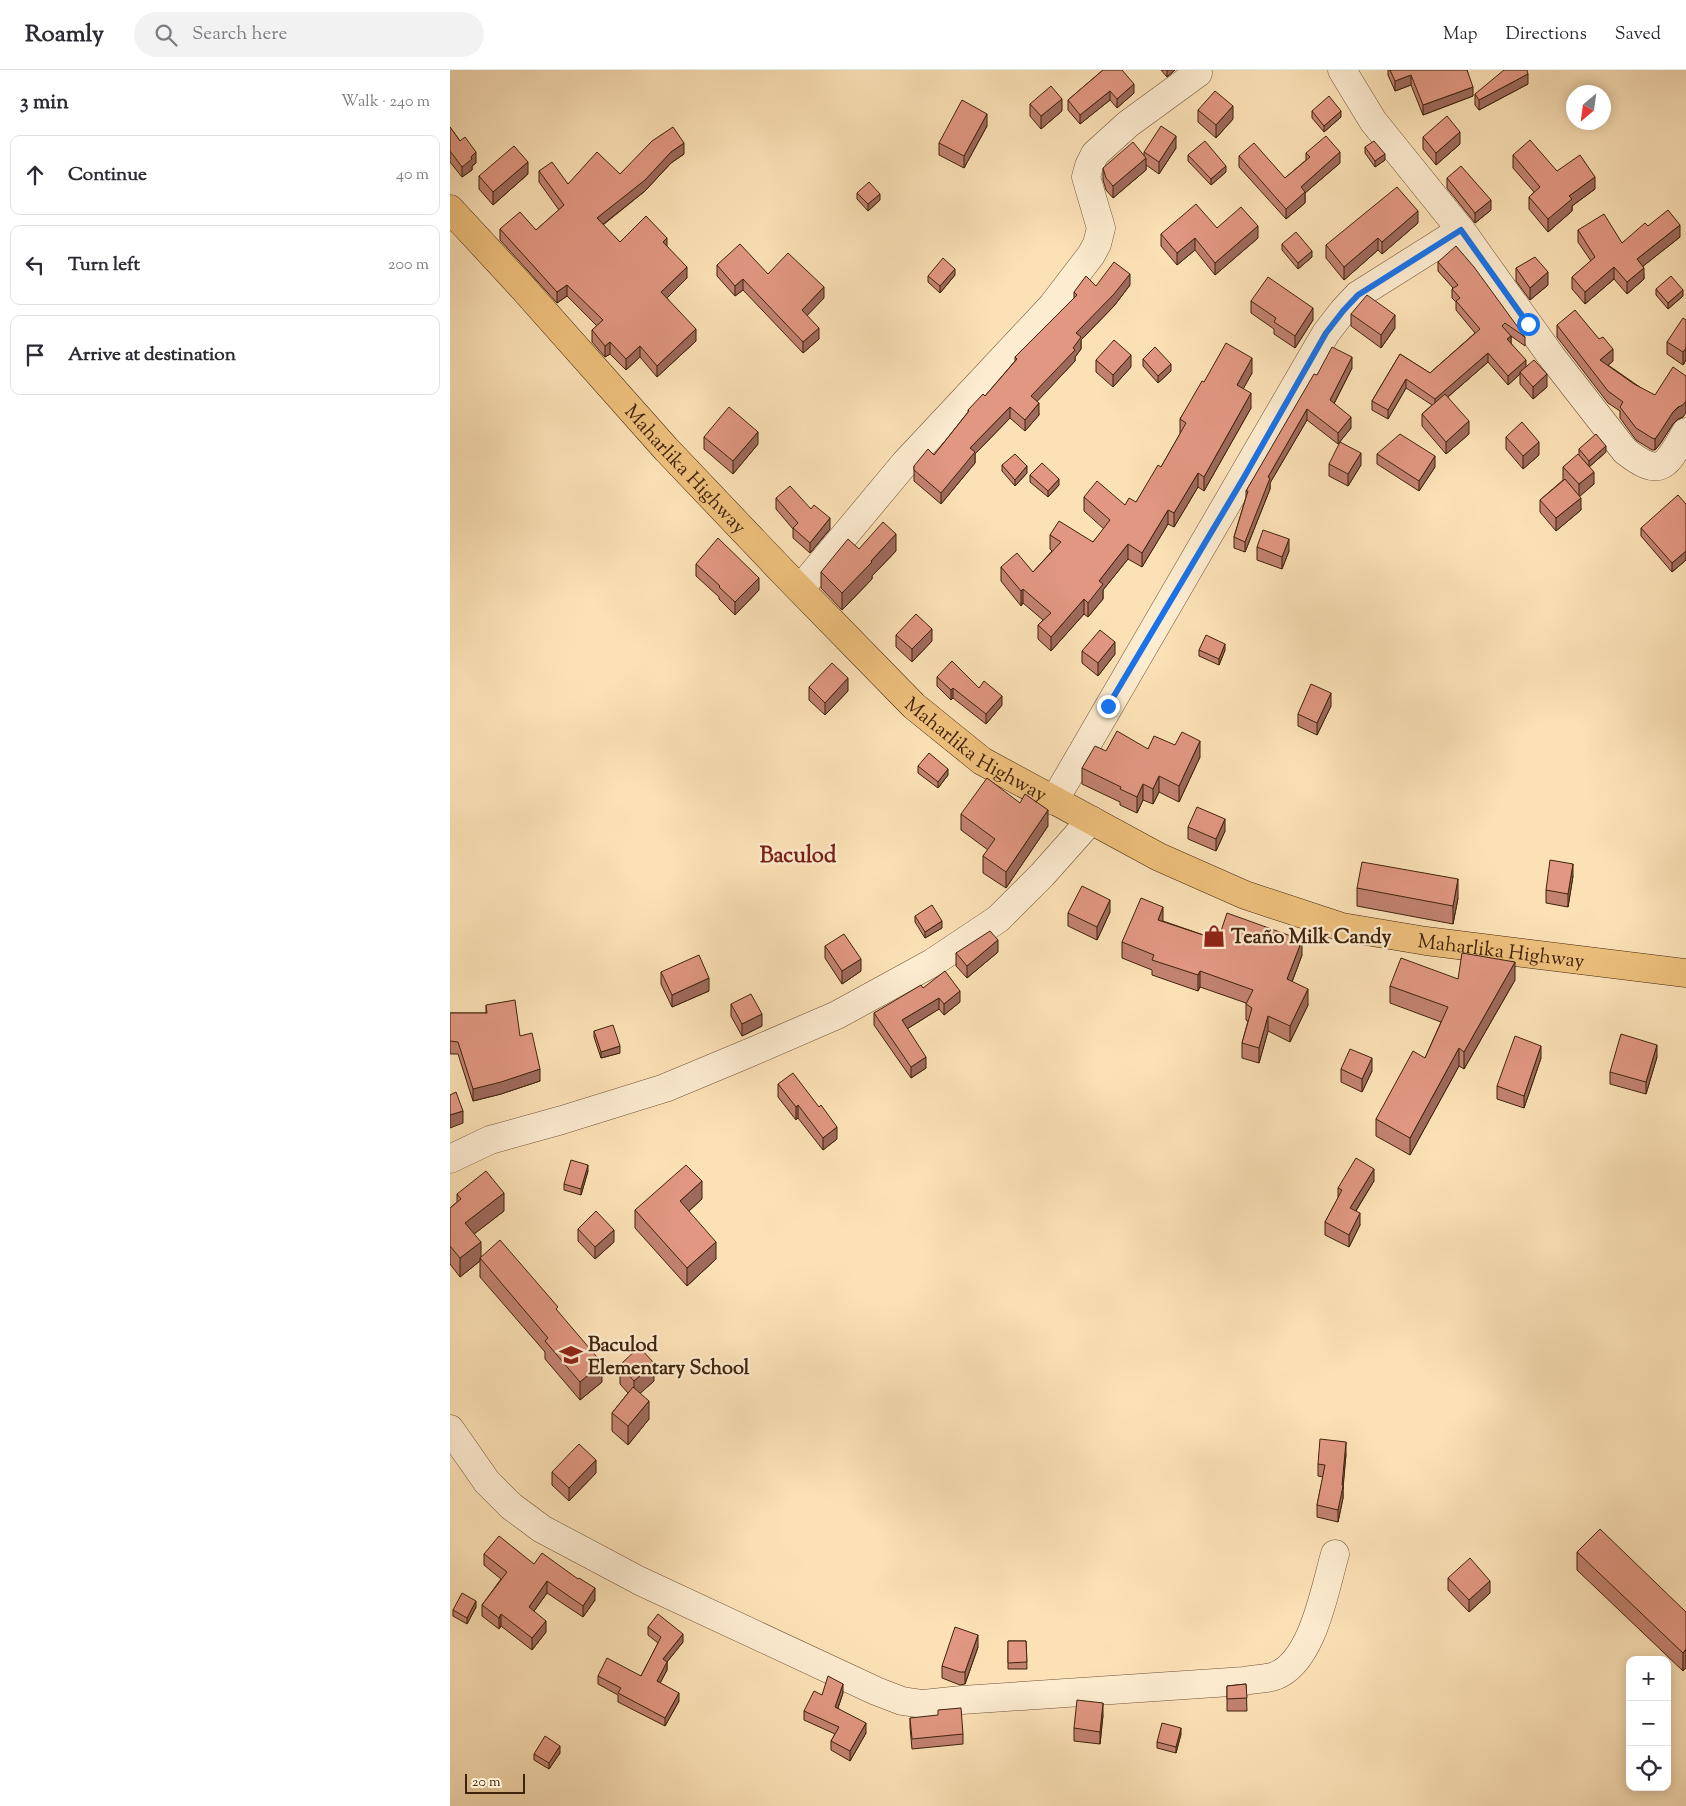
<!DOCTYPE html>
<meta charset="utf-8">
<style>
body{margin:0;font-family:"Sorts Mill Goudy",serif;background:#f2f2f3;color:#2b2b33}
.controls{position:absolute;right:15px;bottom:15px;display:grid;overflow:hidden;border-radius:10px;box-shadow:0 2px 12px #0003}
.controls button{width:45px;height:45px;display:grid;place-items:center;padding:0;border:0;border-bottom:1px solid #e1e1e2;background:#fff;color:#2b2b33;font:25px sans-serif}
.compass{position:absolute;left:1116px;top:15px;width:45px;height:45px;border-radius:50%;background:#fff;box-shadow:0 2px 12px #0003;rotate:209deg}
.scale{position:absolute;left:15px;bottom:12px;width:60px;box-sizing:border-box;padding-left:5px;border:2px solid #3f230b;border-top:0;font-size:14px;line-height:18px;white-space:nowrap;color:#3f230b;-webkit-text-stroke:4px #fdecd0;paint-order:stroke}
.stop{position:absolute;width:15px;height:15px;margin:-11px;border:4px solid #1a73e8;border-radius:50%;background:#fff}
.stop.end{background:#1a73e8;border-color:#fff;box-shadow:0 1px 5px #0008}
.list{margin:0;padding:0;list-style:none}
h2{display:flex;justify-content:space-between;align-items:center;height:65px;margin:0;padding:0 20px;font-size:21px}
h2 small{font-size:16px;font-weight:400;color:#7c7c81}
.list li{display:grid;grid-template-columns:32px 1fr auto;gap:15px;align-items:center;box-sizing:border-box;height:80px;margin:0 10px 10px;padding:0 10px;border:1px solid #e1e1e2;border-radius:10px}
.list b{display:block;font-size:19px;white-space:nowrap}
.list em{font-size:16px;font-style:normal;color:#7c7c81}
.icon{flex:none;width:28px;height:28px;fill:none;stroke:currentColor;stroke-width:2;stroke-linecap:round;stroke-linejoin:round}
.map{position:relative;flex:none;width:1236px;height:1736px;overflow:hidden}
header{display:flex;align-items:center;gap:30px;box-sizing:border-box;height:70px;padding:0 25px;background:#fff;border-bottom:1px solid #e1e1e2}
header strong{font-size:24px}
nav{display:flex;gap:28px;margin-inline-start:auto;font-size:18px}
.search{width:350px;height:45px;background:#f2f2f3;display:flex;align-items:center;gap:12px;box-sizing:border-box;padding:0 18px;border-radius:28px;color:#7c7c81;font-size:19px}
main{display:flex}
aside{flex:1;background:#fff}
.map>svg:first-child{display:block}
</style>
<header>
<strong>Roamly</strong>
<div class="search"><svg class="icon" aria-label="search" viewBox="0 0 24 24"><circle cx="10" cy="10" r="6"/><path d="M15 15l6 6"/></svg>Search here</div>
<nav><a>Map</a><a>Directions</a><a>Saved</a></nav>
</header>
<main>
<aside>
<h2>3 min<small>Walk · 240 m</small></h2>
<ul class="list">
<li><svg class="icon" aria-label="ahead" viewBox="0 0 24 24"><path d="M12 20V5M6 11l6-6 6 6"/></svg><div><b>Continue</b></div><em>40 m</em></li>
<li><svg class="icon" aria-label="left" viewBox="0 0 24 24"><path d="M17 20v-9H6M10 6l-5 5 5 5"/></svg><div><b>Turn left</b></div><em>200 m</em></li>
<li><svg class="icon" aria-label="arrive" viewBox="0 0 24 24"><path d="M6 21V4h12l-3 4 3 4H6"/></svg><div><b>Arrive at destination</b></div></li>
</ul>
</aside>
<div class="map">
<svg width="1236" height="1736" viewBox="0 0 1236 1736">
<rect width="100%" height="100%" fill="#fce1b7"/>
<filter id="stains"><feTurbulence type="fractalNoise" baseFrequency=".004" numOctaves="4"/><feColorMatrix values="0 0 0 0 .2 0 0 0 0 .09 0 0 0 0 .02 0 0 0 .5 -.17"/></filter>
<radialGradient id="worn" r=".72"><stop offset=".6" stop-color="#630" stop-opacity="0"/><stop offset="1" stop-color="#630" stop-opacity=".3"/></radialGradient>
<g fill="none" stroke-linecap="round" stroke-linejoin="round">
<defs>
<g id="minor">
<path d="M892 0 923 51 1011 160"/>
<path d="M350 519 455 393 602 236 641 185 647 174 651 158 636 107 639 96 645 84 678 54 748 3"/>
<path d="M604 731 876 263 893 241 908 225 1011 160 1101 286 1175 381C1212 410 1216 395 1236 362"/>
<path d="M0 1089 40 1070 112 1050 215 1018 299 983 387 945 482 893 548 849 592 805 641 750"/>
<path d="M0 1359 37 1412 61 1436 92 1459 190 1511 426 1621 452 1631 473 1634 512 1630 795 1611C804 1609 816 1609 825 1606 863 1592 875 1518 885 1484"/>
</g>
<g id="highway">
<path id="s1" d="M0 139 73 218 216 379 333 502 464 636 532 691 709 787 795 825 892 857 976 871 1236 903"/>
</g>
</defs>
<use href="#minor" stroke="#6e5236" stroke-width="29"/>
<use href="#highway" stroke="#3f230b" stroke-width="29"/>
<use href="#minor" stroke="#fdecd0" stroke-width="28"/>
<use href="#highway" stroke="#eec07c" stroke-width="28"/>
</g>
<g fill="#c28270" stroke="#3f230b">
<path d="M653 0 684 23 667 38 660 30 630 54 618 40V30Z"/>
<path d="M711 0H725L717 7Z"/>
<path d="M938 0H1017L1023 26 973 45 961 15 945 21 938 5Z"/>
<path d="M1078 14 1029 40 1025 35V24Z"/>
<path d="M580 34 612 41 591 59 580 46Z"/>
<path d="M748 40 783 49 766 68 748 52Z"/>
<path d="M862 41 891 47 874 62 862 48Z"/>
<path d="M537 56 514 98 489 85V73Z"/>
<path d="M0 57 26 93 22 96V100L12 107 0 92Z"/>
<path d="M973 67 1010 74 986 95 973 79Z"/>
<path d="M915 77 935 90 925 97 915 83Z"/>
<path d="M726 78 709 104 696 95V100L663 128 656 120 653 110V98L694 86V82Z"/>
<path d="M856 83 890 93 855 123V133L836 149 789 97V86L835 108 856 90Z"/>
<path d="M234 84 221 93 195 121 153 155 170 172 217 176 237 208 217 228 246 271 207 307 190 287 176 300 160 284 155 287 142 272V260L147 256 117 226 107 233 50 170V159L86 160 109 140 89 112V101L118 114 170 104Z"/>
<path d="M738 85 776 102 761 115 738 91Z"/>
<path d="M1063 85 1107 101 1145 119 1122 136V141L1098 162 1079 139V127L1084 122 1063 98Z"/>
<path d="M78 104 43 135 29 119V106Z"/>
<path d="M997 108 1041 140 1025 153 997 118Z"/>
<path d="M407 123 430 130 418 141 407 129Z"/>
<path d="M968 153 932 184 928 180 894 210 876 188V175Z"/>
<path d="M1198 156 1230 167 1193 196 1194 209 1177 224 1164 209 1135 234 1122 219V207L1141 191 1128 172V160L1172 173Z"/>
<path d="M767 158 808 168 765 205 745 180 727 195 711 176V164Z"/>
<path d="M832 174 862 187 848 199 832 180Z"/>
<path d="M988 192 1075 267V276L1061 266V273L1076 297 1097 317 1083 329 1070 314V304L1058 315 1038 292 998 327 1019 364 996 384 972 356V344L982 335 956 318 938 349 922 340V331L950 284 980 303 1025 263 1006 240V232L1002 228V219L1003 218 988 201Z"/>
<path d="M267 195 318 204 374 228 357 245 369 269 353 283 293 220 285 226 267 206Z"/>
<path d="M1066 198 1098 215 1080 230 1066 211Z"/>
<path d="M505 205 490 223 478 212V206Z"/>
<path d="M680 215 664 236 631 270V279L625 287V291L587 331 589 345 575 361 560 348 525 384V393L491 434 464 411V396L484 385 518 342V340L535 326 565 291V287L624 229V222L646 216Z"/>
<path d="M1206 219 1233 226 1218 239 1206 225Z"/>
<path d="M801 231 863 250 845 278 824 264V259L801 243Z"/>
<path d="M901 244 945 258 931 278 901 256Z"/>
<path d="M1236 250V290L1233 295 1217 284V272Z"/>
<path d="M1107 255 1163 291 1158 295 1233 347 1228 349 1223 354 1210 374 1205 380H1202L1186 370 1170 348V341L1158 333 1107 267Z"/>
<path d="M693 289 721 301 708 313 693 296Z"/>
<path d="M646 290 681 297 663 317 646 302Z"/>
<path d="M902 298 884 334 901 358 888 374 857 350 820 413V419L795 482 784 478V467L796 427V421L867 305Z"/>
<path d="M802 303 793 319 801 338 754 421 748 417 724 457 718 454 692 497 678 489 653 520V529L638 547 634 544 601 581 588 569V555L593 550 573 533 571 536 551 511V497L583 502 602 481 600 479V465L643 472 654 459 634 441V427L675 435 686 432 711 397 730 364V349L754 312Z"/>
<path d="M254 367 308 374 283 404 254 379Z"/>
<path d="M1056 367 1089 385 1073 399 1056 379Z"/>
<path d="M1129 379 1156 382 1139 397 1144 414 1129 426 1131 440 1106 461 1090 442V430L1113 410V397L1129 385Z"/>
<path d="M927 384 985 397 969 421 927 394Z"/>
<path d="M879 394 911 395 898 416 879 406Z"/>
<path d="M552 395 577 403 565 416 552 401Z"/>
<path d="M580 405 609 415 598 427 580 412Z"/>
<path d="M326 428 361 439 380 459 360 483 343 468V459L326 439Z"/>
<path d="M1236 434V490L1222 502 1191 466V458Z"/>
<path d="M807 477 839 481 832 499 807 490Z"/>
<path d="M409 479 446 481 422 506V509L392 540 371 518V502Z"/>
<path d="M246 494 309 520 285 545 269 529V527L246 506Z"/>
<path d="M446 565 482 571 462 592 446 577Z"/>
<path d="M749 580H775L769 595 749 586Z"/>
<path d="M632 581 665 584 648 606 632 593Z"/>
<path d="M487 607 529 618 552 635 536 654 503 628 501 630 487 616Z"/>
<path d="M359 617 398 621 375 645 359 630Z"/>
<path d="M881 636 867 665 848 656V644Z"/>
<path d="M698 679 750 687 729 732 709 722 703 734 693 730 687 743 670 735V732L632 714V698L656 681Z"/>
<path d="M468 696 498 705 488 718 468 703Z"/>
<path d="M511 744 598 756 556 818 533 803V786L538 780 511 760Z"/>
<path d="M738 757 775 761 766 781 738 769Z"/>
<path d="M1123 806 1118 837 1096 833V820Z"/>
<path d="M907 818 1008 828 1003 854 907 836Z"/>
<path d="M660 842 647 870 618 856V843Z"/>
<path d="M465 846 492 858 475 868 465 852Z"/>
<path d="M713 851 768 870 852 885 842 912 858 935 840 972 818 961 809 993 792 988V973L798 951 796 950V933L750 917 748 921 702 905V900L672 888V872Z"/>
<path d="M375 876 411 901 392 914 375 888Z"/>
<path d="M548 882 517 908 506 896V883Z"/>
<path d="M211 902 259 921 222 937 211 914Z"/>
<path d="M1008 909 1065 910 1014 999 1009 996 960 1085 926 1066V1049L975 988 991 952 940 933V916Z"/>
<path d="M473 918 510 932 494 945 489 939 457 959 476 998 461 1008 424 955V943Z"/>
<path d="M281 934 312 956 292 966 281 946Z"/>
<path d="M36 935 70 966 90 1011 51 1024 23 1031 8 984H0V943H36Z"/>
<path d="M144 961 170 983 151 988 144 967Z"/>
<path d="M1207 987 1196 1024 1160 1014V1002Z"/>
<path d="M1091 988 1074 1038 1047 1029V1016Z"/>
<path d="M891 999 922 1001 912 1022 891 1012Z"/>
<path d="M328 1014 387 1069 373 1080 348 1048 346 1050 328 1027Z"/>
<path d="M138 1101 131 1125 114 1120V1114Z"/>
<path d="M924 1111 906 1141 910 1155 899 1177 875 1165V1152L888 1128V1118Z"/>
<path d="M7 1124 54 1141 24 1164 31 1187 108 1242 152 1312 130 1330 95 1289V1282L30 1207V1191L10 1207 0 1194V1138L7 1132Z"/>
<path d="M252 1129 239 1141 266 1189 237 1216 185 1158V1140Z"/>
<path d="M128 1159 164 1172 145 1189 128 1171Z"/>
<path d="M170 1295 204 1311 190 1323 199 1349 178 1375 162 1361V1343L178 1323 170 1314Z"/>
<path d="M896 1384 893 1415V1428L888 1452 867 1447V1435L873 1407 868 1406V1394Z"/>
<path d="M102 1402 146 1403 119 1431 102 1415Z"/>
<path d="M1127 1482 1236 1542 1233 1601 1127 1500Z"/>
<path d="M34 1484 84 1494 145 1530 133 1547 97 1523 84 1541 96 1562 82 1580 51 1556 49 1559 32 1546V1535L51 1509 34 1495Z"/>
<path d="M998 1508 1040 1523 1019 1542 998 1520Z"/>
<path d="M26 1537 17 1554 3 1546V1540Z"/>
<path d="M198 1557 233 1572 217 1592V1600L210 1613 229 1631 215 1656 168 1632V1625L148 1614V1606H191L208 1573 198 1565Z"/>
<path d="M558 1571H576L577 1599H558Z"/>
<path d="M528 1577 515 1614 510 1615 492 1608V1596Z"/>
<path d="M796 1614 797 1641H777V1616Z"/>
<path d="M393 1623 388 1638 416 1663 400 1691 381 1680V1671L385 1664 354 1650V1641L372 1625Z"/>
<path d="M653 1645 650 1674 624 1671V1658Z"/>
<path d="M460 1648 513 1664V1674L462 1679 460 1657Z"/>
<path d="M731 1664 726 1683 707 1678V1672Z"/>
<path d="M110 1683 99 1699 84 1690V1684Z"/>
</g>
<g fill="#9e6a5b" stroke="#3f230b">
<path d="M717 0H725L717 7Z"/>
<path d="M1078 4V14L1029 40V30Z"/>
<path d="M961 5V15L945 21V11Z"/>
<path d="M684 14V23L667 38V29Z"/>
<path d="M1023 17V26L973 45V35Z"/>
<path d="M660 21V30L630 54V45Z"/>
<path d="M612 29V41L591 59V46Z"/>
<path d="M783 36V49L766 68V55Z"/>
<path d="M891 41V47L874 62V56Z"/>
<path d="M537 44V56L514 98V86Z"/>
<path d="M1010 62V74L986 95V83Z"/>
<path d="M726 66V78L709 104V92Z"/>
<path d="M234 73V84L221 93 195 121 147 159V148L221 82Z"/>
<path d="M26 82V93L22 96V100L12 107V97L21 87Z"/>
<path d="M890 82V93L855 123V133L836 149V139L851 117Z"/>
<path d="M935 84V90L925 97V91Z"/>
<path d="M696 88V100L663 128V116Z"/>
<path d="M78 92V104L43 135V122Z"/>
<path d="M776 96V102L761 115V109Z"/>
<path d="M1145 107V119L1122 136V141L1098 162V149L1119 126Z"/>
<path d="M430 124V130L418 141V134Z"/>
<path d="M1041 130V140L1025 153V143Z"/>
<path d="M968 141V153L932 184V172Z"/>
<path d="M1230 155V167L1187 201V189Z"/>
<path d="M808 156V168L765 205V193Z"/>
<path d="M217 168V179L213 172Z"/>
<path d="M745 168V180L727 195V183Z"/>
<path d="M928 168V180L894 210V197Z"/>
<path d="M862 181V187L848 199V193Z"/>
<path d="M237 197V208L211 234V222Z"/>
<path d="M1164 197V209L1135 234V222Z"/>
<path d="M1194 198V209L1177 224V212Z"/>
<path d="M505 199V205L490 223V216Z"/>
<path d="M1098 202V215L1080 230V218Z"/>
<path d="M680 204V215L664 236 631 270V279L625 287V291L581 338V326L623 278 626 263Z"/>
<path d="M293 209V220L285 226V216Z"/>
<path d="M117 215V226L107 233V222Z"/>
<path d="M374 217V228L352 251V240Z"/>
<path d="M1233 220V226L1218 239V233Z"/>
<path d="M863 238V250L845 278V266Z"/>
<path d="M945 245V258L931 278V265Z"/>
<path d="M369 258V269L353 283V272Z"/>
<path d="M246 259V271L207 307V296Z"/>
<path d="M1061 266V275L1057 269Z"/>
<path d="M160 272V284L155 287V276Z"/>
<path d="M190 276V287L176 300V289Z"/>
<path d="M1236 278V290L1233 295V282Z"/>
<path d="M1163 279V291L1150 302V290Z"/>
<path d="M1038 283V292L985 338V329Z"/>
<path d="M681 285V297L663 317V305Z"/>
<path d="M902 287V298L880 341V330Z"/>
<path d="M802 288V303L787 330V315Z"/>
<path d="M1076 290V299L1070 302V304L1058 315V306Z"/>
<path d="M721 294V301L708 313V306Z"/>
<path d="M1097 304V317L1083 329V317Z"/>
<path d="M956 309V318L938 349V340Z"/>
<path d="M801 323V338L754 421V407Z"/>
<path d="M1236 331V343L1233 347 1228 349 1223 354 1210 374 1205 380V369L1223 342Z"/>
<path d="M589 333V345L575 361V350Z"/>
<path d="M560 337V348L525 384V393L491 434V423L520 378Z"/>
<path d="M857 339V350L820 413V419L795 482V472L818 407Z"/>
<path d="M901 347V358L888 374V363Z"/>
<path d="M1019 351V364L996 384V372Z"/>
<path d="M308 362V374L283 404V391Z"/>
<path d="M1089 372V385L1073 399V386Z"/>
<path d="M1156 376V382L1139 397V391Z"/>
<path d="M911 383V395L898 416V404Z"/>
<path d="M985 386V397L969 421V411Z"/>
<path d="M577 396V403L565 416V410Z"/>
<path d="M1144 402V414L1129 427V414Z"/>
<path d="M748 403V417L724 457V443Z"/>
<path d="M609 409V415L598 427V421Z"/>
<path d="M1131 428V440L1106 461V448Z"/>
<path d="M718 440V454L692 497V483Z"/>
<path d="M380 448V459L360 483V473Z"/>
<path d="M446 464V481L422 506V509L392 540V523Z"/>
<path d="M839 469V481L832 499V487Z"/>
<path d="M678 474V489L653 520V529L638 547V533L649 511Z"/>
<path d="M1236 481V490L1222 502V493Z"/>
<path d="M309 508V520L285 545V532Z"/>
<path d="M573 519V533L571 536V521Z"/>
<path d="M634 529V544L601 581V567Z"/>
<path d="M482 559V571L462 592V579Z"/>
<path d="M665 572V584L648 606V593Z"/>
<path d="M775 574V580L769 595V589Z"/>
<path d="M398 608V621L375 645V633Z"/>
<path d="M503 618V628L501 630V620Z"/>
<path d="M881 623V636L867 665V653Z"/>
<path d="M552 626V635L536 654V644Z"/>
<path d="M750 671V687L729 732V716Z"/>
<path d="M498 699V705L488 718V712Z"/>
<path d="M709 706V722L703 734V719Z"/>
<path d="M693 714V730L687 743V727Z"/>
<path d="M598 740V756L556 818V802Z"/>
<path d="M775 749V761L766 781V769Z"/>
<path d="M1123 794V806L1118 837V824Z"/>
<path d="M1008 809V828L1003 854V836Z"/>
<path d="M660 830V842L647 870V857Z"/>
<path d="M713 837V852L708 850Z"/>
<path d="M492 851V858L475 868V862Z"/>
<path d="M548 870V882L517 908V896Z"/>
<path d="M852 870V885L837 925V909Z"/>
<path d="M411 889V901L392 914V901Z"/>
<path d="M1065 892V910L1014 999V982Z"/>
<path d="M750 901V917L748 921V905Z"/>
<path d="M259 908V921L222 937V925Z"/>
<path d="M858 919V935L840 972V956Z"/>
<path d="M510 921V932L494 945V934Z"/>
<path d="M489 928V939L452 962V950Z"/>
<path d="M312 944V956L292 966V954Z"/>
<path d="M818 946V961L809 993V978Z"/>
<path d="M1207 975V987L1196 1024V1012Z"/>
<path d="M170 976V983L151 988V982Z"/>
<path d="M1091 976V988L1074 1038V1026Z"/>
<path d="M1009 978V996L960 1085V1068Z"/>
<path d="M476 987V998L461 1008V997Z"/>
<path d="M922 988V1001L912 1022V1009Z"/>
<path d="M90 999V1011L51 1024 23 1031V1019Z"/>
<path d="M348 1035V1048L346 1050V1037Z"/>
<path d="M13 1041V1053L0 1058V1045Z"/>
<path d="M387 1057V1069L373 1080V1068Z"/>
<path d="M138 1095V1101L131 1125V1119Z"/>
<path d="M924 1099V1111L900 1150V1138Z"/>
<path d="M252 1111V1129L230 1149V1131Z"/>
<path d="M54 1123V1141L15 1171V1153Z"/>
<path d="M910 1143V1155L899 1177V1165Z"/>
<path d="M164 1160V1172L145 1189V1177Z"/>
<path d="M31 1172V1190L30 1188V1191L10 1207V1188Z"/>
<path d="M266 1172V1189L237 1216V1198Z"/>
<path d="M152 1293V1312L130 1330V1312Z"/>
<path d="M204 1293V1311L184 1329V1311Z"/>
<path d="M199 1331V1349L178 1375V1356Z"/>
<path d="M896 1372V1384L893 1419V1416V1428L888 1452V1440Z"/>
<path d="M146 1390V1403L119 1431V1418Z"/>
<path d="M97 1511V1523L79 1548V1537Z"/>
<path d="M1040 1511V1523L1019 1542V1530Z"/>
<path d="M145 1518V1530L133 1547V1536Z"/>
<path d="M26 1531V1537L17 1554V1548Z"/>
<path d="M51 1544V1556L49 1559V1548Z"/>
<path d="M96 1551V1562L82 1580V1568Z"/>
<path d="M233 1564V1572L217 1592V1600L207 1619V1611L213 1589Z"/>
<path d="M528 1565V1577L515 1614V1602Z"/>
<path d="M1236 1579V1598L1233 1601V1583Z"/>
<path d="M393 1614V1623L385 1646V1637Z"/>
<path d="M229 1623V1631L215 1656V1648Z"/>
<path d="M653 1633V1645L650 1674V1662Z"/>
<path d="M416 1653V1663L400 1691V1681Z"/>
<path d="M731 1658V1664L726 1683V1677Z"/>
<path d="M110 1676V1683L99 1699V1693Z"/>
</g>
<g fill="#e19782" stroke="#3f230b">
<path d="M653 0H672L684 14 667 29 660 21 630 45 618 30Z"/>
<path d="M940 0H1017L1023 17 973 35 961 5 945 11Z"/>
<path d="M1054 0H1077L1078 4 1029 30 1025 24Z"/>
<path d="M601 16 612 29 591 46 580 34Z"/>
<path d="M765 21 783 36 766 55 748 40Z"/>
<path d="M879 26 891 41 874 56 862 41Z"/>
<path d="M512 30 537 44 514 86 489 73Z"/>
<path d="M997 46 1010 62 986 83 973 67Z"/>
<path d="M711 56 726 66 709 92 694 82Z"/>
<path d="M0 57 10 71 15 67 26 82 21 87 22 89 12 97 0 81Z"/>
<path d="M223 57 234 73 221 82 195 110 147 148 170 172 196 146 217 168 213 172 237 197 211 222 246 259 207 296 190 276 176 289 160 272 155 276 142 260 153 250 117 215 107 222 50 159 70 142 86 160 114 135 89 101 102 92 118 114 147 82 170 104 202 71Z"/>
<path d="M876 66 890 82 851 117 855 122 836 139 789 86 804 73 835 108 860 87 856 83Z"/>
<path d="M1080 70 1107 101 1130 85 1145 107 1119 126 1122 129 1098 149 1079 127 1090 117 1063 85Z"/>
<path d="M755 71 776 96 761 109 738 85Z"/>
<path d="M924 71 935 84 925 91 915 77Z"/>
<path d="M683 72 696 88 663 116 656 108 653 98Z"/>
<path d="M64 76 78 92 43 122 29 106Z"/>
<path d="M1011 96 1041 130 1025 143 997 108Z"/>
<path d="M419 112 430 124 418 134 407 123Z"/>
<path d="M947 117 968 141 932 172 928 168 894 197 876 175Z"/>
<path d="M746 134 767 158 791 137 808 156 765 193 745 168 727 183 711 164Z"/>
<path d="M1218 140 1230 155 1187 189 1194 198 1177 212 1164 197 1135 222 1122 207 1145 187 1128 160 1154 144 1172 173 1195 153 1198 156Z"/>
<path d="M846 162 862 181 848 193 832 174Z"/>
<path d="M290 174 318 204 338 183 374 217 352 240 369 258 353 272 293 209 285 216 267 195Z"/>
<path d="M1006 176 1024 197 1075 267 1055 253 1052 256 1061 266 1057 269 1076 290 1058 306 1038 283 985 329 956 309 938 340 922 331 950 284 980 303 1030 259 1006 231 1010 228 1002 219 1008 215 988 192Z"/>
<path d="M1085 187 1098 202 1080 218 1066 198Z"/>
<path d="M493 188 505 199 490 216 478 206Z"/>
<path d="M664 192 680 204 664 224 626 263 631 267 623 278 625 280 581 326 589 333 575 350 560 337 520 378 525 382 491 423 464 400V396L478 379 484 385 519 341 518 340 533 324 535 326 567 289 565 287 627 225 624 222 636 206 646 216Z"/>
<path d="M1221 206 1233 220 1218 233 1206 219Z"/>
<path d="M818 207 863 238 845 266 824 252 826 248 801 231Z"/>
<path d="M917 225 945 245 931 265 901 244Z"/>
<path d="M1125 240 1149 269 1153 267 1163 279 1150 290 1184 314 1205 325 1223 297 1236 306V331L1233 335 1228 337 1223 342 1210 362 1205 369 1202 368 1186 358 1170 337 1173 332 1158 321 1107 255Z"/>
<path d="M1233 248 1236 250V278L1233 282 1217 272Z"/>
<path d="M664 270 681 285 663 305 646 290Z"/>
<path d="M776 273 802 288 787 315 801 323 754 407 748 403 724 443 718 440 692 483 678 474 649 511 653 514 638 533 634 529 601 567 588 555 601 543 573 519 571 521 551 497 567 483 583 502 611 472 600 465 609 451 643 472 660 450 634 427 647 411 675 435 679 428 686 432 708 395 711 397 736 353 730 349 752 311 754 312Z"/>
<path d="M705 277 721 294 708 306 693 289Z"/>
<path d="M882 277 902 287 880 330 901 347 888 363 857 339 818 407 820 408 795 472 784 467 798 421H796L864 304 867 305Z"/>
<path d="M1084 290 1097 304 1083 317 1070 302Z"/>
<path d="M995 324 1019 351 996 372 972 344Z"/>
<path d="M279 337 308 362 283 391 254 367Z"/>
<path d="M1072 352 1089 372 1073 386 1056 367Z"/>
<path d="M950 364 985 386 969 411 927 384Z"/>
<path d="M1146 364 1156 376 1139 391 1129 379Z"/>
<path d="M890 372 911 383 898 404 879 394Z"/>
<path d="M565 384 577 396 565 410 552 395Z"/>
<path d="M1128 384 1144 402 1129 414 1113 397Z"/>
<path d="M592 393 609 409 598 421 580 405Z"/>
<path d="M1115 409 1131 428 1106 448 1090 430Z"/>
<path d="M340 416 361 439 364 435 380 448 360 473 343 458 348 453 326 428Z"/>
<path d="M1228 425 1236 434V481L1222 493 1191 458Z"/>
<path d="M433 452 446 464 421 491 422 492 392 523 371 502 398 469 409 479Z"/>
<path d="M813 460 839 469 832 487 807 477Z"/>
<path d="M268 468 309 508 285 532 269 517 270 516 246 494Z"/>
<path d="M466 544 482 559 462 579 446 565Z"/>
<path d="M650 560 665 572 648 593 632 581Z"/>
<path d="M756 565 775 574 769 589 749 580Z"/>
<path d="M502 591 529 618 534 611 552 626 536 644 503 618 501 620 487 607Z"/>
<path d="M382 593 398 608 375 633 359 617Z"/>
<path d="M861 614 881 623 867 653 848 644Z"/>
<path d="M667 661 698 679 704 666 725 675 732 662 750 671 729 716 709 706 703 719 693 714 687 727 670 719 671 717 632 698 645 676 656 681Z"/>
<path d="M479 683 498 699 488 712 468 696Z"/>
<path d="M537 708 570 733 575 724 598 740 556 802 533 786 545 769 511 744Z"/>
<path d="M747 737 775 749 766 769 738 757Z"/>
<path d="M1100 790 1123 794 1118 824 1096 820Z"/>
<path d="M912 792 1008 809 1003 836 907 818Z"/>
<path d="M632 816 660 830 647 857 618 843Z"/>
<path d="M691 828 713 837 708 850 768 870 777 843 852 870 837 909 858 919 840 956 818 946 809 978 792 973 802 938 796 934 803 920 750 901 748 905 702 890 704 885 672 872Z"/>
<path d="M482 835 492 851 475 862 465 846Z"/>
<path d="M540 861 548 870 517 896 506 883Z"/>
<path d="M394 864 411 889 392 901 375 876Z"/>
<path d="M1012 883 1065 892 1014 982 1009 978 960 1068 926 1049 963 981 975 988 998 937 940 916 951 888 1008 909Z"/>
<path d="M249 885 259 908 222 925 211 902Z"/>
<path d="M495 901 510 921 494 934 489 928 452 950 476 987 461 997 424 943 471 915 473 918Z"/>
<path d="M301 924 312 944 292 954 281 934Z"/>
<path d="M65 930 70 966 82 963 90 999 51 1012 23 1019 8 972 0 971V943H37L36 935Z"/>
<path d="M163 955 170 976 151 982 144 961Z"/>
<path d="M1171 964 1207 975 1196 1012 1160 1002Z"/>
<path d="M1065 966 1091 976 1074 1026 1047 1016Z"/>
<path d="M900 979 922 988 912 1009 891 999Z"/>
<path d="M343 1003 369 1037 371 1035 387 1057 373 1068 348 1035 346 1037 328 1014Z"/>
<path d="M6 1022 13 1041 0 1045V1025Z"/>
<path d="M906 1088 924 1099 900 1138 910 1143 899 1165 875 1152 892 1120 888 1118Z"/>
<path d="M121 1090 138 1095 131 1119 114 1114Z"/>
<path d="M236 1095 252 1111 230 1131 266 1172 237 1198 185 1140Z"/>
<path d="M36 1101 54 1123 15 1153 31 1172 10 1188 0 1176V1138L11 1129 7 1124Z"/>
<path d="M146 1141 164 1160 145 1177 128 1159Z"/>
<path d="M50 1170 108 1237 106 1239 152 1293 130 1312 95 1271 98 1268 30 1188Z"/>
<path d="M189 1277 204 1293 184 1311 170 1295Z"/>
<path d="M183 1317 199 1331 178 1356 162 1343Z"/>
<path d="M870 1369 896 1372 892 1415 893 1416 888 1440 867 1435 875 1395 868 1394Z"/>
<path d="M129 1374 146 1390 119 1418 102 1402Z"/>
<path d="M1150 1459 1236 1542V1579L1233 1583 1127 1482Z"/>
<path d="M49 1466 84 1494 92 1483 128 1509 129 1508 145 1518 133 1536 97 1511 79 1537 96 1551 82 1568 51 1544 49 1548 32 1535 57 1502 34 1484Z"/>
<path d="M1020 1488 1040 1511 1019 1530 998 1508Z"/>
<path d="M12 1523 26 1531 17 1548 3 1540Z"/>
<path d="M208 1544 233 1564 213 1589 217 1592 207 1611 229 1623 215 1648 168 1623 171 1618 148 1606 157 1588 191 1606 211 1567 198 1557Z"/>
<path d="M505 1557 528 1565 515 1602H510L492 1596Z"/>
<path d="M558 1571H576L577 1592 558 1593Z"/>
<path d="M378 1606 393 1614 385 1637 416 1653 400 1681 381 1671 389 1657 354 1641 364 1621 372 1625Z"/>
<path d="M796 1614 797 1628 777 1629V1616Z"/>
<path d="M627 1630 653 1633 650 1662 624 1658Z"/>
<path d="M511 1638 513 1664 462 1669 460 1648 488 1645V1640Z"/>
<path d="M712 1653 731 1658 726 1677 707 1672Z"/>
<path d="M95 1666 110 1676 99 1693 84 1684Z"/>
</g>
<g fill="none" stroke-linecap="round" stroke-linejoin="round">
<path stroke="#1a73e8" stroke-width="6" d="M658 636 793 409 876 263 893 241 908 225 1011 160 1078 254"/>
</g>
<defs>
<symbol id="shop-bare" viewBox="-9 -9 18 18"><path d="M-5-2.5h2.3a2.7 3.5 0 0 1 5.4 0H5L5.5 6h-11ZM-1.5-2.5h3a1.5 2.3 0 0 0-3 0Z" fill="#8f2418" stroke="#fdecd0" stroke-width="2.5" paint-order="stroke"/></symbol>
<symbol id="school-bare" viewBox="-9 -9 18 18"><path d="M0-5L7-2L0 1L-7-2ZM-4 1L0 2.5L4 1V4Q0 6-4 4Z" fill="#8f2418" stroke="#fdecd0" stroke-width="2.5" paint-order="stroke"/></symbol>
</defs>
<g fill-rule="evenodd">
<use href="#shop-bare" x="748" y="850" width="32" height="32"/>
<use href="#school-bare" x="105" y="1269" width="32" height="32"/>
</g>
<g text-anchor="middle" stroke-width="4.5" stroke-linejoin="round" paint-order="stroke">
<g font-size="20" fill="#3f230b" stroke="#fdecd0">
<text dy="7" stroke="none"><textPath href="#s1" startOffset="351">Maharlika Highway</textPath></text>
<text dy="7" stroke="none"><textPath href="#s1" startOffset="756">Maharlika Highway</textPath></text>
<text dy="7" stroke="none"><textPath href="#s1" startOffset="1326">Maharlika Highway</textPath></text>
</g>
<g font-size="20" font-weight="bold" fill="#3f230b" stroke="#fdecd0" text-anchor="start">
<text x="781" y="873">Teaño Milk Candy</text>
<text x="138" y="1281">Baculod<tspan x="138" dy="23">Elementary School</tspan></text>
</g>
<g font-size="22" font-weight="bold" fill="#7a1f14" stroke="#fdecd0">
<text x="348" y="792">Baculod</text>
</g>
</g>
<rect width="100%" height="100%" filter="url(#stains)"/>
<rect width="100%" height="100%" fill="url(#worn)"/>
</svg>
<div class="controls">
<button>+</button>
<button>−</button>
<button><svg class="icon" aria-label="locate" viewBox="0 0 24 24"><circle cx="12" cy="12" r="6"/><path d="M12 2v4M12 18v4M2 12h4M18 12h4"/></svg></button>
</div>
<svg class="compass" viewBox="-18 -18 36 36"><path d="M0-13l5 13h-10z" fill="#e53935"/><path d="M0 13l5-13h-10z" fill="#7c7c81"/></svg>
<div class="scale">20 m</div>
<div class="stop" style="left:1078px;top:254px"></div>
<div class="stop end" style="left:658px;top:636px"></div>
</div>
</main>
